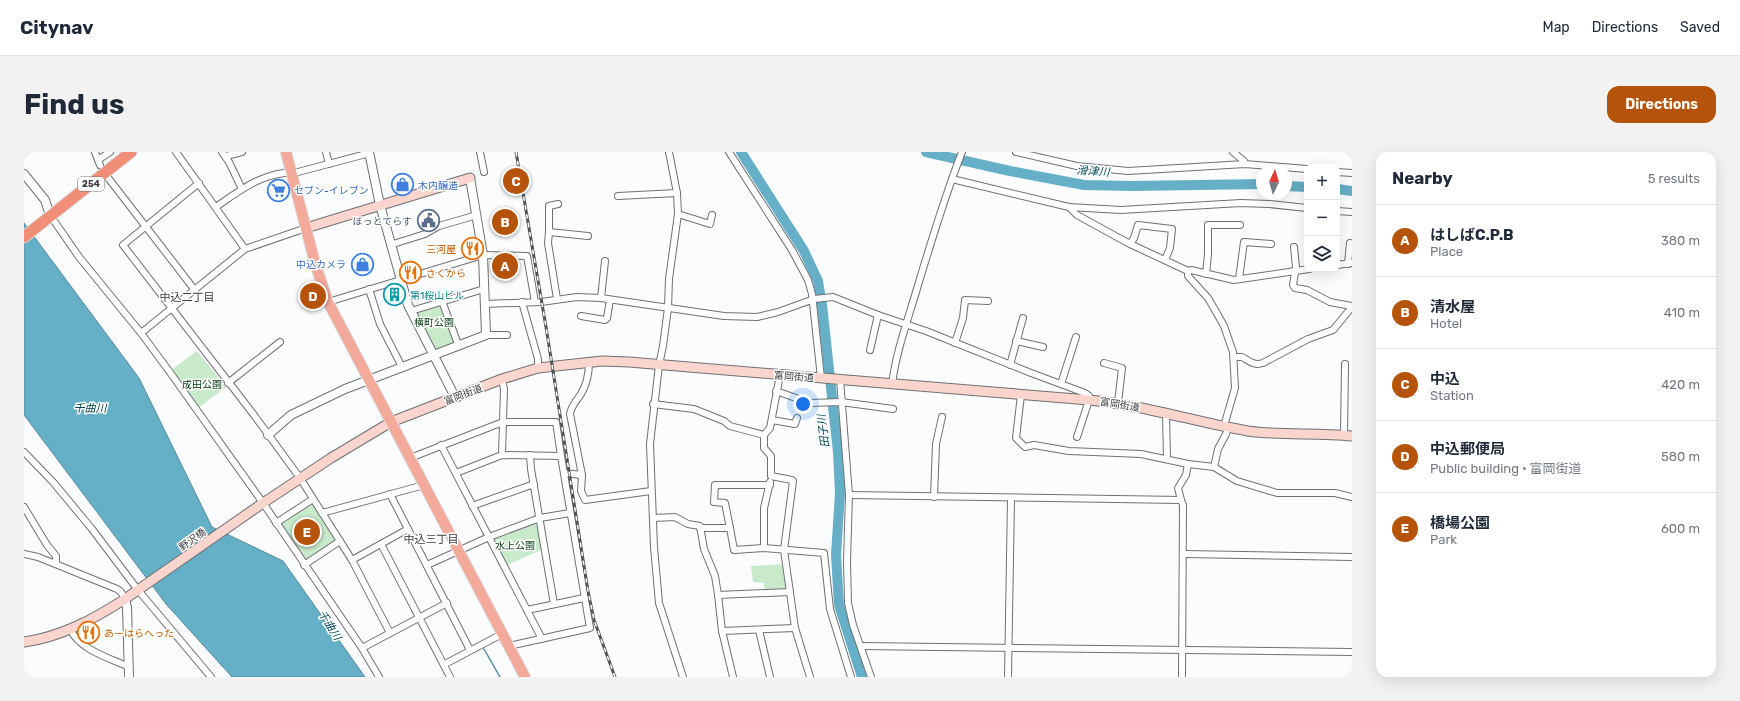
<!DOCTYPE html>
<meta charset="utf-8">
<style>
body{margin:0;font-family:Rubik,"Noto Sans JP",sans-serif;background:#f2f2f3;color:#1f2937}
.controls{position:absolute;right:12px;top:12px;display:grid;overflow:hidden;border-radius:8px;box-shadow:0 4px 16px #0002}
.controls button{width:36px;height:36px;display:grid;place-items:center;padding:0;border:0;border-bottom:1px solid #e0e1e3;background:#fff;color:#1f2937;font:20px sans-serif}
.compass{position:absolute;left:1232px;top:12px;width:36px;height:36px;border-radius:50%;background:#fff;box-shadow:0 4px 16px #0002;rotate:5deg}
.you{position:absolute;left:779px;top:252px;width:14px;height:14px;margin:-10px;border:3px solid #fff;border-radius:50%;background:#1a73e8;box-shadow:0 0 0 6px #1a73e833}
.badge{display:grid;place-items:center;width:26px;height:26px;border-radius:50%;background:#b45309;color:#fff;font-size:13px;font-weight:700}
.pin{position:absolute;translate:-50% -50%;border:2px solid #fff;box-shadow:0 1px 4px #0006}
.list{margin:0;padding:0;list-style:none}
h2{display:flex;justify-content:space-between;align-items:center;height:52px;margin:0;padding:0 16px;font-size:17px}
h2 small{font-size:13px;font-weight:400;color:#747a83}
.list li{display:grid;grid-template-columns:26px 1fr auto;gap:12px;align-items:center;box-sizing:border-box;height:72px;padding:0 16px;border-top:1px solid #e0e1e3}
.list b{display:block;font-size:15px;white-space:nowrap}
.list p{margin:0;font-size:13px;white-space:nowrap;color:#747a83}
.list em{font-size:13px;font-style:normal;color:#747a83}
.icon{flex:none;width:22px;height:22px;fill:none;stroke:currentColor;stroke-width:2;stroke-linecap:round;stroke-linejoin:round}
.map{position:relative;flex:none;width:1328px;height:525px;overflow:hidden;border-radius:12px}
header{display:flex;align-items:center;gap:24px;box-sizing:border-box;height:56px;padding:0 20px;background:#fff;border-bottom:1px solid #e0e1e3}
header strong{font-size:19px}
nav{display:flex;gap:22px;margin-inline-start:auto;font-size:14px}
.intro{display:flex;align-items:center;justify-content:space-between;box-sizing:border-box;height:96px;padding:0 24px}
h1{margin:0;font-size:28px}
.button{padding:10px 18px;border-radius:12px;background:#b45309;color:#fff;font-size:14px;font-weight:700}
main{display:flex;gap:24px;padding:0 24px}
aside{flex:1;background:#fff;border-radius:12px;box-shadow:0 4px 16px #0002}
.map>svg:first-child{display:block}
</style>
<header>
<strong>Citynav</strong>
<nav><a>Map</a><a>Directions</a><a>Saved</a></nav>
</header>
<div class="intro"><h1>Find us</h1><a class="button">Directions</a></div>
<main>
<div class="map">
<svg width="1328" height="525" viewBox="0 0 1328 525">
<rect width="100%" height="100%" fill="#fafcfe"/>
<g fill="#c9e9cb">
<path d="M415 153 417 155 430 191 413 197 409 195 391 161Z"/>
<path d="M173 199 202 235 174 256 147 218Z"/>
<path d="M285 352 289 353 310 387V390L283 408 279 407 256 374 257 369Z"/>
<path d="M510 371 514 374 517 398 483 413 469 386Z"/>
<path d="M760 412 763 434 761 437 740 439V431L729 430 727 414Z"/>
</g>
<path fill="#65afc7" stroke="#588c9d" d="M0 71 115 226 188 375 259 409 341 525H208L142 452 0 263Z"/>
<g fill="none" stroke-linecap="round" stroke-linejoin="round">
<path stroke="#588c9d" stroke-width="1.5" d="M460 497 476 525"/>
<g stroke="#65afc7" stroke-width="10">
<path d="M717 0 780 99 794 129 798 153 814 300 816 341 812 403 815 453 838 525"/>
<path d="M902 0 986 19 1060 33 1108 34 1238 32"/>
<path d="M1262 34 1283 35"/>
<path d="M1313 37 1328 39"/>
</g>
<defs>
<g id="minor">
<path d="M71 0 76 13"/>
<path d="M152 0 221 97"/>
<path d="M198 0 205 10 218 37"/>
<path d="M302 0 305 12"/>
<path d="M456 0 460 20"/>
<path d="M645 0 653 41 654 62 645 127 644 156 639 194 635 213 626 292 630 395 635 451 659 525"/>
<path d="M705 0 768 98 784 128 788 142 797 226"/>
<path d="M992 0 1053 14 1104 19 1221 12 1283 17"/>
<path d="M1209 0 1220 9 1221 12"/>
<path d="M202 4 218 0"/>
<path d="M74 8 86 0"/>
<path d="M1313 20 1328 21"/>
<path d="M85 27 170 137"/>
<path d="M928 27 1045 55 1097 58 1217 51 1245 52 1283 56"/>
<path d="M175 31 99 93 230 263 276 326 328 408 366 481"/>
<path d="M594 44 653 41"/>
<path d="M192 55C219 36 239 20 274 20L346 1"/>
<path d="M1045 55 1053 63 1106 92 1164 119 1167 118 1210 128 1285 117"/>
<path d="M1313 59 1328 60"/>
<path d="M654 62 686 72 688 63"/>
<path d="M26 63 55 105 117 181 145 219 239 351 338 496 355 525"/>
<path d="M525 80V54L534 52"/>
<path d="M1106 92 1110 86 1114 73 1148 77 1146 96 1141 108"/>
<path d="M366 93 401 82 415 74 453 63"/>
<path d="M1270 95 1272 115 1269 133 1271 136 1283 138 1306 150 1328 154"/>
<path d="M1324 112 1326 91"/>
<path d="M1313 113 1327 111"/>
<path d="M1164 119V124L1184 146 1191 158 1200 174 1209 200 1211 236 1200 274"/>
<path d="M1182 122 1184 102V73H1216"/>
<path d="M1215 127 1220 90 1247 92"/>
<path d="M345 137 356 172 378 215"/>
<path d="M577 146 581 109"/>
<path d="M533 147 524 91 525 80 564 84"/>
<path d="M418 149 434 192"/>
<path d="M304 150 459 103 503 104 511 150"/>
<path d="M498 150 514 207V216"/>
<path d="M460 152 517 150 553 145 577 146 700 164 733 165 754 160 790 147 809 145 854 163 902 179 1007 221 1061 241 1065 244V248L1053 285"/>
<path d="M387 159 460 137"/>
<path d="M557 164 581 168 583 166 586 148"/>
<path d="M117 181 221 97 282 76"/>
<path d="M462 183H483"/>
<path d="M992 189 1019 195"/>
<path d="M931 191 939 166 941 148 964 149"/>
<path d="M846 198 854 163"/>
<path d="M1210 205H1218C1226 209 1229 214 1239 211L1284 187 1309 178 1328 155"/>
<path d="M565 210C565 221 563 232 557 242 553 248 547 254 546 262L558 323 557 339 561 348 627 339"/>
<path d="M1080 211 1098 216 1094 251"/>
<path d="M986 213 999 166"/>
<path d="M756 223 746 276 740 283V296L747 304V324L768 328 769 329 760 398 771 476 786 525"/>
<path d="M478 227 480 237 478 303"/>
<path d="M816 227 825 343 823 409 824 451 829 473 847 525"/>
<path d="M204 231 256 190"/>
<path d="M868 232C872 201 883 170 892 140 906 93 920 46 938 0"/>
<path d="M1037 232 1052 185"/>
<path d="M752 239 786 251 817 250 869 257"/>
<path d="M997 243 992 286 1001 295 1010 293 1045 299 1117 302 1164 312 1190 315 1213 329 1253 341H1311L1328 345"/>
<path d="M629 252 670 257 700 269 706 274 740 283"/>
<path d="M1142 262 1143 307"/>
<path d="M748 268 771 272 773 266"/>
<path d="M1320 283 1321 212"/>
<path d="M417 293 518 487"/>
<path d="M0 300 29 330 68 377 114 438 187 525"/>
<path d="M506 303 507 317 530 452"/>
<path d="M386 306 479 270H532L537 304"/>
<path d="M1190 315 1194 297 1202 282 1204 275"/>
<path d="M432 321 478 303 537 304 566 476 485 494"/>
<path d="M540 321 558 323"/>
<path d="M366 342 446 498"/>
<path d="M825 343 1157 348 1159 353 1158 525"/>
<path d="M910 345 912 292 918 265"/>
<path d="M1157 348 1154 336 1162 323 1164 312"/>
<path d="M448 354 510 332"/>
<path d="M0 355 23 393 32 404V412"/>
<path d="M298 361 400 333"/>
<path d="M629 366 651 365 664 372 676 374 680 397 691 424 694 443"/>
<path d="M252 371 289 347"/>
<path d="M676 376H706L710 398 740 396 800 401 806 457 827 525"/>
<path d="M706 376 701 351 690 350 691 333H746"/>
<path d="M357 392 426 525"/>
<path d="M740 396V356L746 330"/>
<path d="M0 402 14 405 93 437 97 440 101 447"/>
<path d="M1160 402 1328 405"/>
<path d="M328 408 384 377"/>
<path d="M280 413 316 389"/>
<path d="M403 413 465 385 516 366 546 361"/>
<path d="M503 458 560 446"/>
<path d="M46 477C56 498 85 506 105 515"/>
<path d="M735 478 746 525"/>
<path d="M698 479 771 476"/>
<path d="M837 494 1328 500"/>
<path d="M338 496 423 451"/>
<path d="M421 512 478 482"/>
<path d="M709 525 698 479 694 443 766 440"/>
<path d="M984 525 987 347"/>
</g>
<g id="tertiary">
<path d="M345 0 356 53 384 153 431 245"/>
<path d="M0 22 21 48 26 63"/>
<path d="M244 283 267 263 321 237 462 183 459 103 446 26"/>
<path d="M101 447 103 455 105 525"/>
</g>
<g id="secondary">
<path d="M282 76 446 26"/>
<path d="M0 490C37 485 70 467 101 447L239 351 307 306 367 270 478 227 514 216 578 209 605 210 1065 248C1119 253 1171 270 1224 279 1259 284 1293 280 1328 284"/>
</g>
<path id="primary" d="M262 0 291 111 304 150 501 525"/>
<path id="trunk" d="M0 85 107 0"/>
</defs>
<use href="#minor" stroke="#6f7073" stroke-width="8"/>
<use href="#tertiary" stroke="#6f7073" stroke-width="10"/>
<use href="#secondary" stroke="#6f7073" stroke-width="11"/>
<use href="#primary" stroke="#d8d8d8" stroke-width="12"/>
<use href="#trunk" stroke="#d8d8d8" stroke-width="13"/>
<use href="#minor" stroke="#fff" stroke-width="6"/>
<use href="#tertiary" stroke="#fff" stroke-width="8"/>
<use href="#secondary" stroke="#fad5cd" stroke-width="9"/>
<use href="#primary" stroke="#f4aa9a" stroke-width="10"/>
<use href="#trunk" stroke="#f08e78" stroke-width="11"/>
<defs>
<path id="rail" d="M492 0 522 175 564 439 570 468 591 525"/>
</defs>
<use href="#rail" stroke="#535455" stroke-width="3"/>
<use href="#rail" stroke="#fff" stroke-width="1.5" stroke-dasharray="4.5" stroke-linecap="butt"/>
</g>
<defs>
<symbol id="shop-ring" viewBox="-11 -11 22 22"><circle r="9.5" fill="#fff" stroke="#3f7fe0" stroke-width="1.5"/><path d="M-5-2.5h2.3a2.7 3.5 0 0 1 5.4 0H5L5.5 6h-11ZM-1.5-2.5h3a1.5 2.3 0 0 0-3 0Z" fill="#3f7fe0"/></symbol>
<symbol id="supermarket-ring" viewBox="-11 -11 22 22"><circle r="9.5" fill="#fff" stroke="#3f7fe0" stroke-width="1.5"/><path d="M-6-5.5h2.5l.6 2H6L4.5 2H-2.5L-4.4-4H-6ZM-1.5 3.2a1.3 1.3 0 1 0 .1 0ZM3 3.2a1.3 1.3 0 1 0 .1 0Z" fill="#3f7fe0"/></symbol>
<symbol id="civic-ring" viewBox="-11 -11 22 22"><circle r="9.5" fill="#fff" stroke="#5c6f8a" stroke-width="1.5"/><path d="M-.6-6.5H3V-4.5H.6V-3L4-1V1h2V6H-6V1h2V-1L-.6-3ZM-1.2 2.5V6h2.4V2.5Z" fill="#5c6f8a"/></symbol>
<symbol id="restaurant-ring" viewBox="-11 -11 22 22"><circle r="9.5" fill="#fff" stroke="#e8710a" stroke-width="1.5"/><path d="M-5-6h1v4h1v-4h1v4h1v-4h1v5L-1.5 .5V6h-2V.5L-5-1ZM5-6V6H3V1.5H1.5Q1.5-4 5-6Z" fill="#e8710a"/></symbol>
<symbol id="building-ring" viewBox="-11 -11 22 22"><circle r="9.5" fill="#fff" stroke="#0f9aa8" stroke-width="1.5"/><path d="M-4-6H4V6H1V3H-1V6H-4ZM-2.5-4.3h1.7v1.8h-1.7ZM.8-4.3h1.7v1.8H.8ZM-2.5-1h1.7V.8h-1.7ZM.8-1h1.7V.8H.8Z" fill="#0f9aa8"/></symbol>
</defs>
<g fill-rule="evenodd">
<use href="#shop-ring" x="366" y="20" width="25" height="25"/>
<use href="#supermarket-ring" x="242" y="26" width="25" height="25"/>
<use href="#civic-ring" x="392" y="56" width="25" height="25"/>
<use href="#restaurant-ring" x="436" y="84" width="25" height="25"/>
<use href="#shop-ring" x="326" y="100" width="25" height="25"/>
<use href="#restaurant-ring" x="374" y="108" width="25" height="25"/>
<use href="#building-ring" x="358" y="130" width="25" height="25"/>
<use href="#restaurant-ring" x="52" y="468" width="25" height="25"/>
</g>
<g text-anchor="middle" stroke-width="3" stroke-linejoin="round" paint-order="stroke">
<rect fill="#fff" stroke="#757676" stroke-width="1" x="54" y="25" width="26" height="14" rx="3"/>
<g font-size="9" font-weight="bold" fill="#3a3b3c">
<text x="67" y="35">254</text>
</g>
<g font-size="10" fill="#366cbe" stroke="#fff" text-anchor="start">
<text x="394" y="37">木内醸造</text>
<text x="270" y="42">セブン-イレブン</text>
<text x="322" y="116" text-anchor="end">中込カメラ</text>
</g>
<g font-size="10" fill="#4e5e75" stroke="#fff" text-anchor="end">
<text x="388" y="73">ほっとてらす</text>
</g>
<g font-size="10" fill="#c56008" stroke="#fff" text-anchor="start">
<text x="432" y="101" text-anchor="end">三河屋</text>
<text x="402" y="125">さくから</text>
<text x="80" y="485">あーはらへった</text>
</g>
<g font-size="10" fill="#0d838f" stroke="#fff" text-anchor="start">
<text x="386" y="147">第1桜山ビル</text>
</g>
<g font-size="10" fill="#094016" stroke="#fff">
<text x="410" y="174">横町公園</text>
<text x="178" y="236">成田公園</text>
<text x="491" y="397">水上公園</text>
</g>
<g font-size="10" fill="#3a3b3c" stroke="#fff">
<text transform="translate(770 224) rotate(4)" y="4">富岡街道</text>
<text transform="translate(439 242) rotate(-21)" y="4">富岡街道</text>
<text transform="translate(1096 252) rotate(9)" y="4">富岡街道</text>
<text transform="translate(168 387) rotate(-35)" y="4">野沢橋</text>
</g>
<g font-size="11" font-style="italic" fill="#034859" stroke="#fff">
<text transform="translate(1069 19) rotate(4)" y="4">滑津川</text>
<text x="66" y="260">千曲川</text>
<text transform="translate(799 279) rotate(-97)" y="4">田子川</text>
<text transform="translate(306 473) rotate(58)" y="4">千曲川</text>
</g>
<g font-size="11" fill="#3a3b3c" stroke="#fff">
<text x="163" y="149">中込二丁目</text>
<text x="407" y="391">中込三丁目</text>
</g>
</g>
</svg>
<div class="controls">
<button>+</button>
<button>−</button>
<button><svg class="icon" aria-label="layers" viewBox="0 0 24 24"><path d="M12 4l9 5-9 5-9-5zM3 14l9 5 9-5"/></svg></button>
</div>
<svg class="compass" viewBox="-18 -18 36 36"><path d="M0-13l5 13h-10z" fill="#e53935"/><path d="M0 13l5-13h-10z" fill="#747a83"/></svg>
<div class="you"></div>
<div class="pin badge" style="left:481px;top:114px">A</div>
<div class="pin badge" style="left:481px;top:70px">B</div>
<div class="pin badge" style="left:492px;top:29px">C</div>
<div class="pin badge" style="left:289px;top:144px">D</div>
<div class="pin badge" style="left:283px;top:380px">E</div>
</div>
<aside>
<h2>Nearby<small>5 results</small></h2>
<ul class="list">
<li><span class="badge">A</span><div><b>はしばC.P.B</b><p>Place</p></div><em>380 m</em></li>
<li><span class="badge">B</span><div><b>清水屋</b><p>Hotel</p></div><em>410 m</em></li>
<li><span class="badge">C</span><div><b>中込</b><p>Station</p></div><em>420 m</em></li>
<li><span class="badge">D</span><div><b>中込郵便局</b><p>Public building · 富岡街道</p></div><em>580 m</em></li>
<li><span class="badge">E</span><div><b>橋場公園</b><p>Park</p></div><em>600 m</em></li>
</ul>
</aside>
</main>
